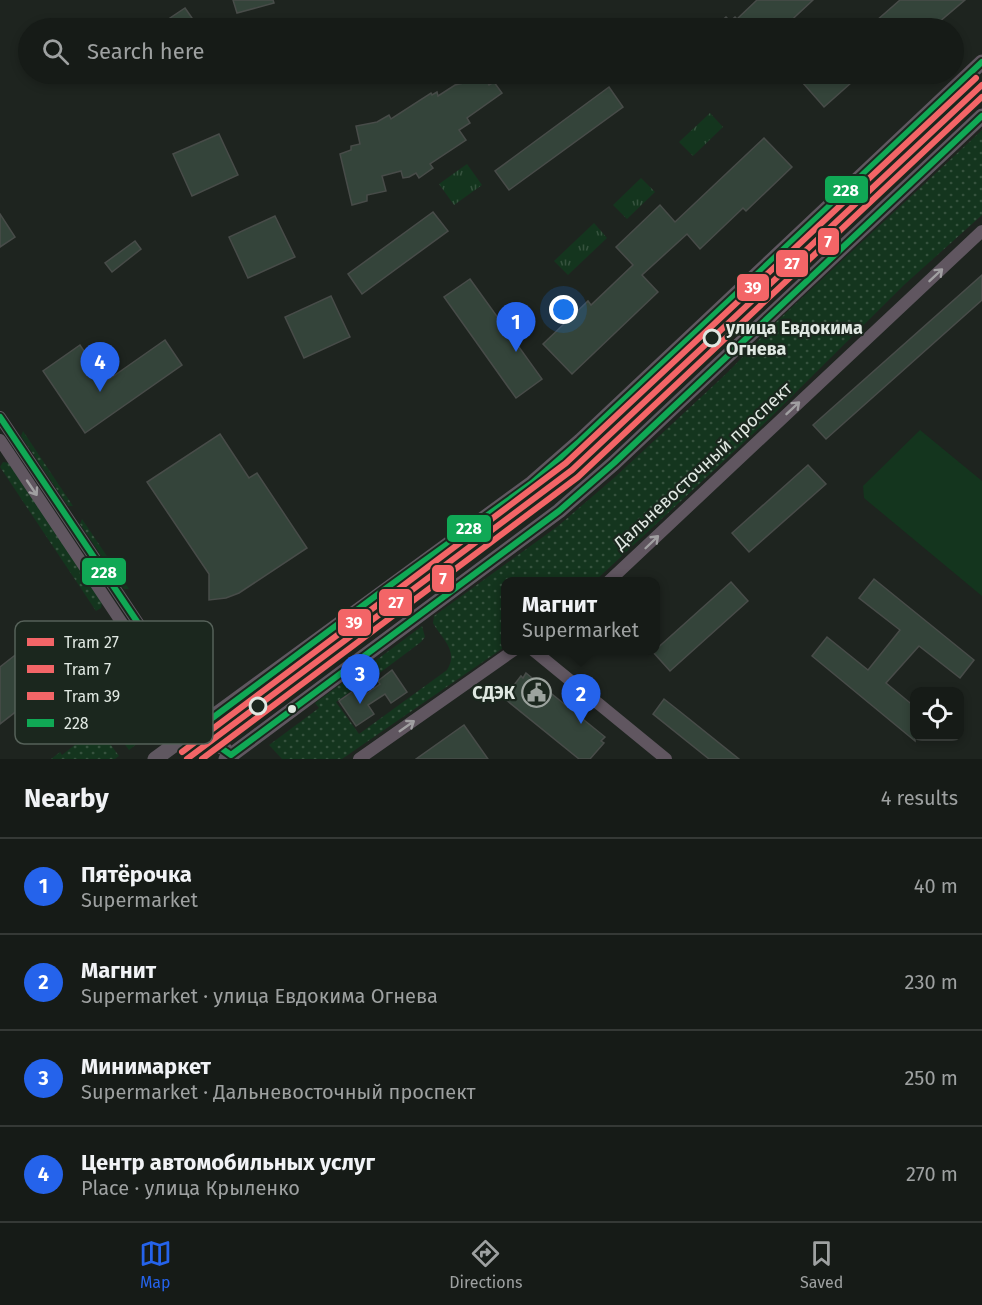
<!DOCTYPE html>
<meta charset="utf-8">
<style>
body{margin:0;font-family:"Fira Sans",sans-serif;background:#232824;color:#f1f3f6}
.controls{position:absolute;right:18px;bottom:18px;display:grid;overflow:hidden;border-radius:12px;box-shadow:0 3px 9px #0003}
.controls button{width:54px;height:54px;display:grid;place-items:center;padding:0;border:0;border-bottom:2px solid #353936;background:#161b17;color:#f1f3f6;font:30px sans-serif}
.you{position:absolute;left:564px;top:310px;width:21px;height:21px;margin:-15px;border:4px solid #fff;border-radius:50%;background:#1a73e8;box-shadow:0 0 0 9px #1a73e833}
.badge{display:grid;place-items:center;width:39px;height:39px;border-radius:50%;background:#2563eb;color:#fff;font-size:20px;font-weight:700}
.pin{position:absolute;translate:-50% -50px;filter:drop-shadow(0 2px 3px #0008)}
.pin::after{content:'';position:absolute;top:32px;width:21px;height:18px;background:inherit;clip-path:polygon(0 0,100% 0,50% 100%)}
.popup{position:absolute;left:501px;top:577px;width:159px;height:78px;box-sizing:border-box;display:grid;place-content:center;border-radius:12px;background:#161b17;filter:drop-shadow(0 2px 4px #0005);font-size:20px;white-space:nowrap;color:#9ea1a1}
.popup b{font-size:22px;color:#f1f3f6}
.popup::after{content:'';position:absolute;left:50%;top:100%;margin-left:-12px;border:12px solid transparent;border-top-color:#161b17}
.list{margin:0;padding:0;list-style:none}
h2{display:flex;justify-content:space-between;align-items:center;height:78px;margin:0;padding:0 24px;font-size:26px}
h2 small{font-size:20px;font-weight:400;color:#9ea1a1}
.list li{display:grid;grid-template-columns:39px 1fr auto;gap:18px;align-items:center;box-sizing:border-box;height:96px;padding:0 24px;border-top:2px solid #353936}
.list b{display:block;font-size:22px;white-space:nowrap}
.list p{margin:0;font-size:20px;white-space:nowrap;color:#9ea1a1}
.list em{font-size:20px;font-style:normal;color:#9ea1a1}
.icon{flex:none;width:33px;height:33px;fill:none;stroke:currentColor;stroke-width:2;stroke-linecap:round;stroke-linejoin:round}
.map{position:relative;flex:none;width:982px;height:759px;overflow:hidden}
.search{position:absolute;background:#161b17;box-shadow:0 3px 9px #0003;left:18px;right:18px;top:18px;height:66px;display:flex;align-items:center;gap:15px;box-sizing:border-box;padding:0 21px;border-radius:33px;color:#9ea1a1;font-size:22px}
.sheet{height:462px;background:#161b17}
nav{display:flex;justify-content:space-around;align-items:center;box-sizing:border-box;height:84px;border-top:2px solid #353936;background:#161b17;font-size:16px;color:#9ea1a1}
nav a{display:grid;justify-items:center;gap:3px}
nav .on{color:#2563eb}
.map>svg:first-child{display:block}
</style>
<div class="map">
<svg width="982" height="759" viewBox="0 0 982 759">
<defs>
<pattern id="grass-dots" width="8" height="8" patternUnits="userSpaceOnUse" patternTransform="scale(1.5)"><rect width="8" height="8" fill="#14351e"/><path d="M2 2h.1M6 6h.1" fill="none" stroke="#36523e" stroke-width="1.8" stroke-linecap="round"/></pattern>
<pattern id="park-tufts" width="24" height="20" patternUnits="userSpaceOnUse" patternTransform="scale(1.5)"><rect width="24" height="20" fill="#14351e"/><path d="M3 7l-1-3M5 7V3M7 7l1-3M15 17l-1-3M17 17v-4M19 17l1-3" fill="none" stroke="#36523e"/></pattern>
</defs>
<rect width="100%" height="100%" fill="#1e241f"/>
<g fill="url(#grass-dots)">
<path d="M982 130V215L904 285 769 419 595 581 506 582V646L342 759H282L269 745 319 708 315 703 345 681 359 685 336 702 359 734 447 670C459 651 442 639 433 623L434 616 558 526 615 477 728 372 773 325Z"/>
<path d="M23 431 73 506H68L21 436Z"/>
<path d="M3 462 9 463 102 603 101 608 96 611 0 467Z"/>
<path d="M82 519 129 589H124L80 524Z"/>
<path d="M422 626 425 637 421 642 377 675 370 678 359 673Z"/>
<path d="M138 661H141L173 709 165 714 133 665Z"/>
<path d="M130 676 158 712 159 727 129 750 105 718C120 707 135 696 130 676Z"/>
<path d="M95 729H99L119 756 115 759H51L60 752 62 755Z"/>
</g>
<g fill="url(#park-tufts)">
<path d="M710 113 723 127 693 156 679 142Z"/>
<path d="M467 164 482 185 454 205 439 184Z"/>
<path d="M641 178 655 192 627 219 613 205Z"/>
<path d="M594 223 607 238 568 275 554 261Z"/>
</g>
<path fill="#14351e" d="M920 430 982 481V596L864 498 863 486Z"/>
<g fill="#34443a" stroke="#484c49" stroke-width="1.5">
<path d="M233 0H273L274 3 237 13Z"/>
<path d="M757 0H813L783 28H713L726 17 730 21 735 17 737 19Z"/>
<path d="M900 0H965L932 28H868Z"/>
<path d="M185 8 199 28H155Z"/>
<path d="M795 74H861L824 107Z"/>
<path d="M485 78 489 85 494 82 502 93 467 118 470 123 459 130 466 140 430 164 433 168 419 178 416 173 409 177 403 178 401 171 382 176 386 191 367 195V201L352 205 340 154 351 150V146L360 144 356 126 377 122 389 115 391 119 431 93 432 95 437 92 438 96 455 85Z"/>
<path d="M609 87 623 107 509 190 495 171Z"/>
<path d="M219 134 238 175 192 196 173 154Z"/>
<path d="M764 138 792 167 746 211 743 208 700 249 687 234 642 275 658 292 572 374 543 344 588 301 591 305 633 265 616 247 660 205 675 222Z"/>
<path d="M433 212 448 231 362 294 348 274Z"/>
<path d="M0 214 15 237 0 247Z"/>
<path d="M275 216 295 257 248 278 229 237Z"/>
<path d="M135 241 141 249 112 272 105 263Z"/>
<path d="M982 275V300L826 439 813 425Z"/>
<path d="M470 279 542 379 516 398 444 297Z"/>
<path d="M331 296 350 337 304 358 285 317Z"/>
<path d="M165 340 182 365 85 433 43 371 80 345 105 382Z"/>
<path d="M220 434 249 478 257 473 307 548 239 593 226 598 209 600V574L147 482Z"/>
<path d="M808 465 826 484 749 552 732 533Z"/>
<path d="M874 579 974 660 960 678 919 646 886 683 915 707V741L812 656 827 637 868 670 900 630 859 598Z"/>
<path d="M731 582 748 601 670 671 653 652Z"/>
<path d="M89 623 103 642 93 649 108 670 87 685 57 647Z"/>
<path d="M23 649 50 685 0 724V667Z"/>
<path d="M392 670 407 692 391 703 385 694 368 705 374 714 356 726 339 701 356 689 362 697 380 684 378 681Z"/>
<path d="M526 673 605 737 601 741 604 743 590 759H579L505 699 509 695 507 694 521 676 523 678Z"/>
<path d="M664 699 683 714 739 759H709L653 714Z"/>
<path d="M464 725 488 759H416Z"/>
</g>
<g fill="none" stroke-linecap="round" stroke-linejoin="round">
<g stroke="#605660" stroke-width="12">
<path d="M0 417 191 702 231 755"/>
<path d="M0 440 180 710 196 730 222 749"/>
<path d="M608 582 982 231"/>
<path d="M533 650 666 759"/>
<path d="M359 759 514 650"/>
</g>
<g stroke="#5f5760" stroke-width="15">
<path d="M155 759 532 483 580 441 982 62"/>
<path d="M226 759 559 511 614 463 982 116"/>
</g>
<defs>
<g id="bus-1">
<path d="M0 417 191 702 207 722 381 592 532 483 580 441 982 62"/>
<path d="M176 704 196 730 231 755 559 511 614 463 982 116"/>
</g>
</defs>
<use href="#bus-1" stroke="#1b271e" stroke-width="10"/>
<use href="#bus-1" stroke="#10a855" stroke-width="6"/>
<defs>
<path id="tram-1" d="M187 759 572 470 982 85"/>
<path id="tram-2" d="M202 759 578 477 982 97"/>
<path id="tram-3" d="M182 752 566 463 976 78"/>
</defs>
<use href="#tram-1" stroke="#1b271e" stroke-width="10"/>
<use href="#tram-2" stroke="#1b271e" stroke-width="10"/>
<use href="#tram-3" stroke="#1b271e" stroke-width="10"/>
<use href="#tram-1" stroke="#f36567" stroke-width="6"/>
<use href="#tram-2" stroke="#f36567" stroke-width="6"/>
<use href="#tram-3" stroke="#f36567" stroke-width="6"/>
</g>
<defs><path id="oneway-shaft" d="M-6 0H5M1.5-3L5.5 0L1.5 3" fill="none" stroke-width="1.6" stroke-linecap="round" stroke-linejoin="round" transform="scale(1.5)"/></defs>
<g stroke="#a09fa1">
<use href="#oneway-shaft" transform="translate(936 275) rotate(-43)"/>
<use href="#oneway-shaft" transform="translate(793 408) rotate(-43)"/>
<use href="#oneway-shaft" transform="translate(32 488) rotate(56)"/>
<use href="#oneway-shaft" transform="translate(652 542) rotate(-44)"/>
<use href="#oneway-shaft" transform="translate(407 726) rotate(-35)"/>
</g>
<defs>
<symbol id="civic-ring" viewBox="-11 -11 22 22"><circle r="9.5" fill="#1b271e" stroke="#9ca39e" stroke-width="1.5"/><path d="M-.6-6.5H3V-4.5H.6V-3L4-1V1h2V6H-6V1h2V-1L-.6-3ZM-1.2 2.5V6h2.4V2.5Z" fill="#9ca39e"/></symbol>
</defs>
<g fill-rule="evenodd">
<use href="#civic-ring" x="520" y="676" width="33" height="33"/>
</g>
<g fill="#1b271e" stroke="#e0e8e2" stroke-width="3">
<circle cx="712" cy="338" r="8"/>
<circle cx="258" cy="706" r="8"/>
</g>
<circle fill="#e0e8e2" stroke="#1b271e" stroke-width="2" cx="292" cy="709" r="5"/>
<g text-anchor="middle" stroke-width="4.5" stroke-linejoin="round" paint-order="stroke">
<g font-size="18" font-weight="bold" fill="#e0e8e2" stroke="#1b271e" text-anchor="start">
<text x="726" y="334">улица Евдокима<tspan x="726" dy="21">Огнева</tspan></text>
</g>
<g font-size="18" fill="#e0e8e2" stroke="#1b271e">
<text transform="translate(703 466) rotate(-43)" y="6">Дальневосточный проспект</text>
</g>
<g font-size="18" font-weight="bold" fill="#e0e8e2" stroke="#1b271e" text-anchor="end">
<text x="515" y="699">СДЭК</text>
</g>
</g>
<rect x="15" y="621" width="198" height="123" rx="9" fill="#1b271e" stroke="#566159" stroke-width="1.5"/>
<rect x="27" y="638" width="27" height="8" fill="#f36567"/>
<rect x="27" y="665" width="27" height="8" fill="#f36567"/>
<rect x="27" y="692" width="27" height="8" fill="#f36567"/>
<rect x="27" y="719" width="27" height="8" fill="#10a855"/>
<g font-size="16" fill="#e0e8e2">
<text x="64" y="648">Tram 27</text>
<text x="64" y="675">Tram 7</text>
<text x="64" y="702">Tram 39</text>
<text x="64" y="729">228</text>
</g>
<g stroke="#1b271e" stroke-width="2">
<rect x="824" y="175" width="45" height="29" rx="6" fill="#10a855"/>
<rect x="817" y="227" width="23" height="29" rx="6" fill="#f36567"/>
<rect x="775" y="249" width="34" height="29" rx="6" fill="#f36567"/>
<rect x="736" y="273" width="34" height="29" rx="6" fill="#f36567"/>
<rect x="446" y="514" width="46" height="29" rx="6" fill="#10a855"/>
<rect x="81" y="557" width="46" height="29" rx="6" fill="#10a855"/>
<rect x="431" y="564" width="24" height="29" rx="6" fill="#f36567"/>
<rect x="378" y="588" width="35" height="29" rx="6" fill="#f36567"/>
<rect x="337" y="608" width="35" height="29" rx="6" fill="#f36567"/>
</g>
<g font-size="16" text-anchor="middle" font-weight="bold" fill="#fff">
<text x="846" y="196">228</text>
<text x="828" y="247">7</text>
<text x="792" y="269">27</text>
<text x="753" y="293">39</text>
<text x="469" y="534">228</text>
<text x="104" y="578">228</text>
<text x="443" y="584">7</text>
<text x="396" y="608">27</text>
<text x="354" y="628">39</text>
</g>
</svg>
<div class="controls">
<button><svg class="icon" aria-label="locate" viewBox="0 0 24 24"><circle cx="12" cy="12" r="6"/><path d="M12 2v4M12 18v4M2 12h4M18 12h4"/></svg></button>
</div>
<div class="you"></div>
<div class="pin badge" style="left:516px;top:352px">1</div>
<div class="pin badge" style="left:581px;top:724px">2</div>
<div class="popup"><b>Магнит</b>Supermarket</div>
<div class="pin badge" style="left:360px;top:704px">3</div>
<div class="pin badge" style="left:100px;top:392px">4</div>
<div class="search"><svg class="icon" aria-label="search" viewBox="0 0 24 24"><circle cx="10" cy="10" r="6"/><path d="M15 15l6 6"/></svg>Search here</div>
</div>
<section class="sheet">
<h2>Nearby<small>4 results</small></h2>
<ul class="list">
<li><span class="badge">1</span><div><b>Пятёрочка</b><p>Supermarket</p></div><em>40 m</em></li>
<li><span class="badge">2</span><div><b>Магнит</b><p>Supermarket · улица Евдокима Огнева</p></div><em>230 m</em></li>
<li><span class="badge">3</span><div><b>Минимаркет</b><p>Supermarket · Дальневосточный проспект</p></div><em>250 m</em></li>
<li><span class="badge">4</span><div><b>Центр автомобильных услуг</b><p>Place · улица Крыленко</p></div><em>270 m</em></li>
</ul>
</section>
<nav>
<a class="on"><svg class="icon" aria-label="map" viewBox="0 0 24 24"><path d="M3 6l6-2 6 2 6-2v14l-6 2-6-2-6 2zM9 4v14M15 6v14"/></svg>Map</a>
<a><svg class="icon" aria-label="directions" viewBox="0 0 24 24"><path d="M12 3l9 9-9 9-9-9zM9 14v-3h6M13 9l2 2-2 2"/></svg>Directions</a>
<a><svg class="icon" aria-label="saved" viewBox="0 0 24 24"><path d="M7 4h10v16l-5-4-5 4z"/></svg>Saved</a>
</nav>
